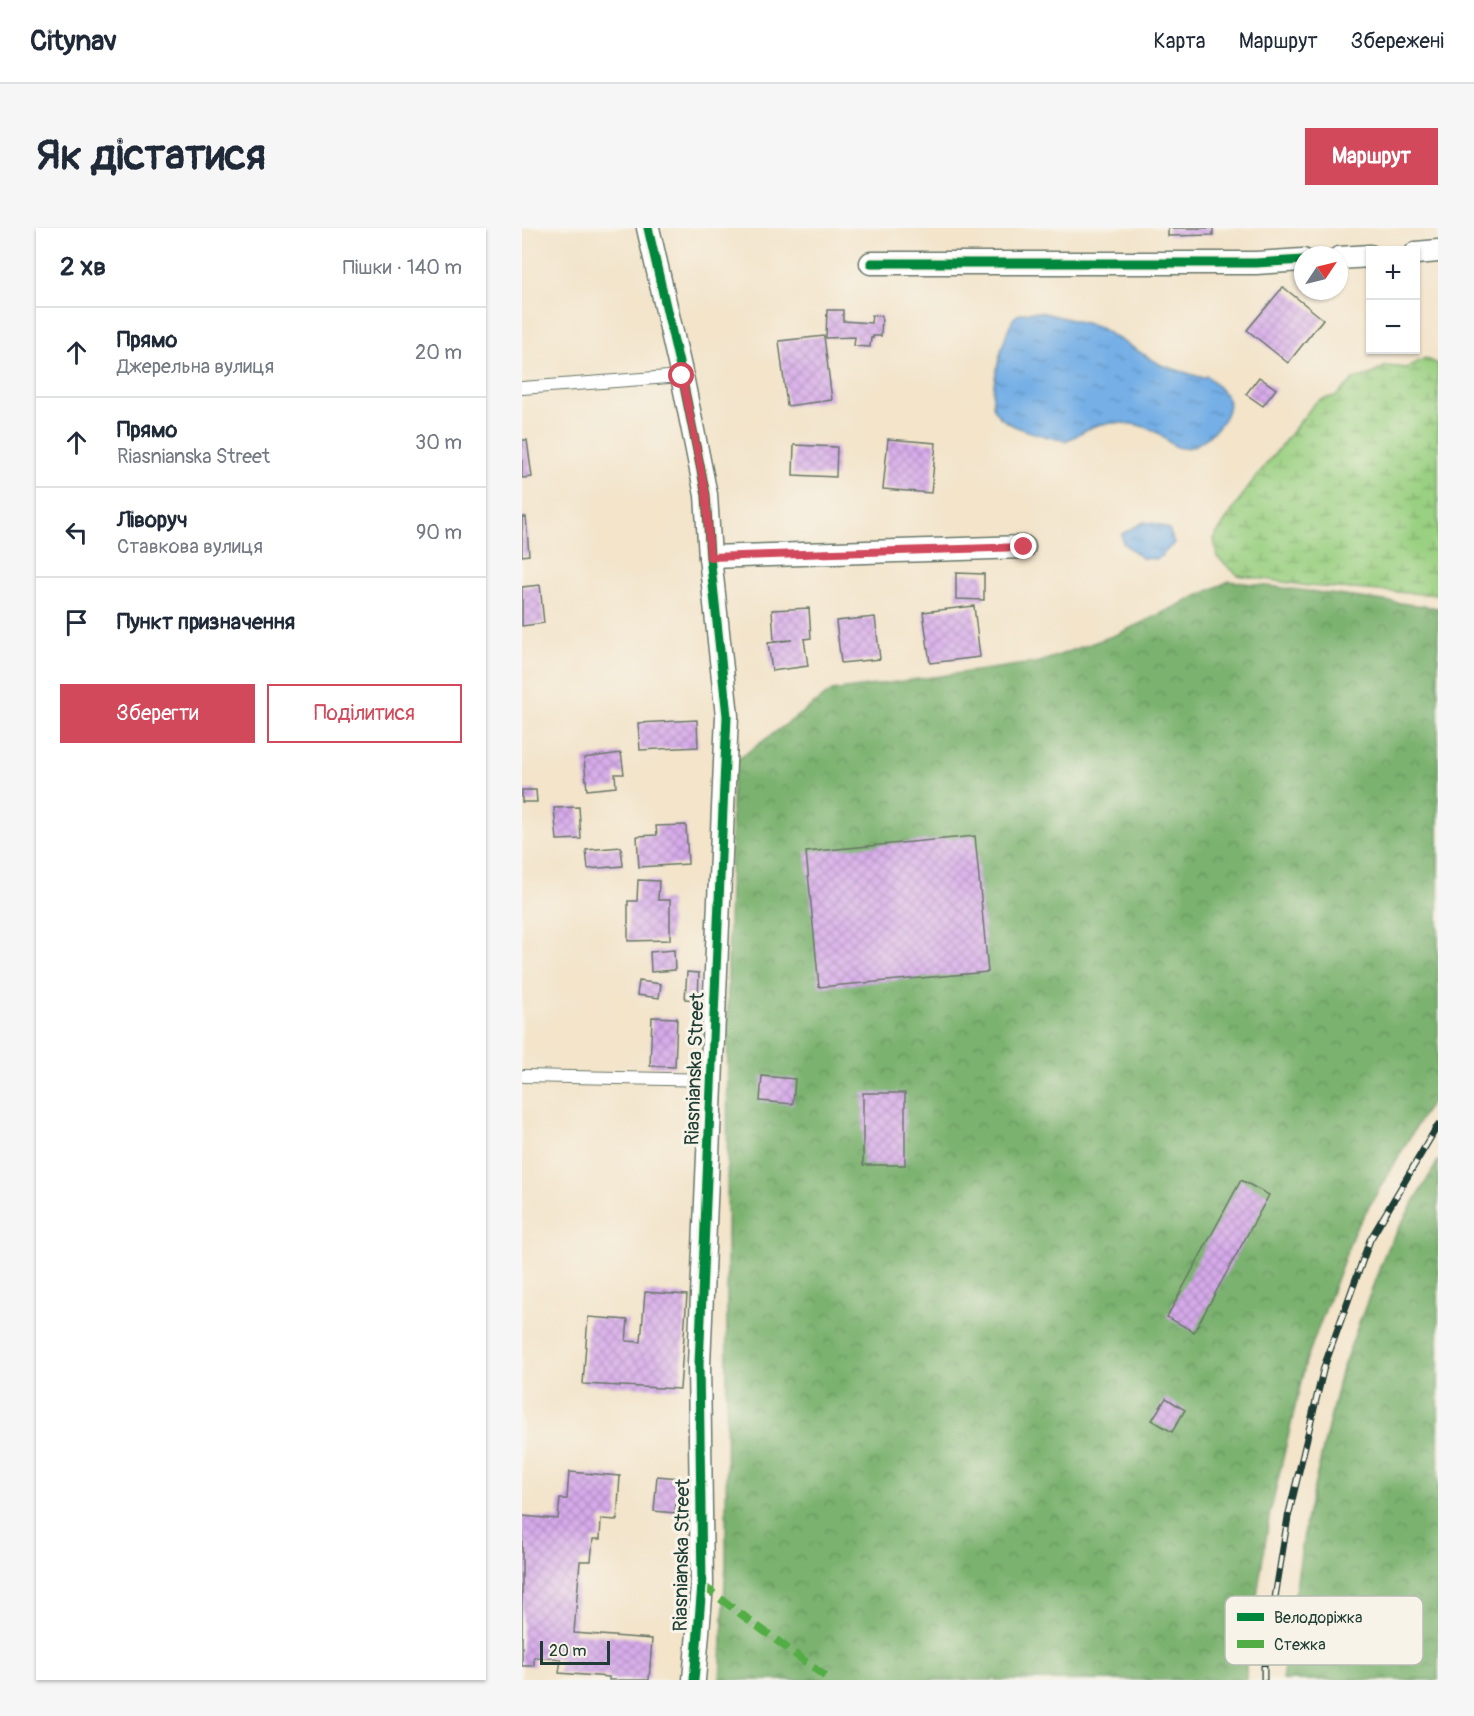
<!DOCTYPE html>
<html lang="uk">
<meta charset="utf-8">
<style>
body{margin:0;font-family:Pangolin,sans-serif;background:#f6f6f7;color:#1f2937}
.controls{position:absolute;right:18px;top:18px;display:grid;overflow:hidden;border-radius:0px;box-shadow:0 2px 4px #0004}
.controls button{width:54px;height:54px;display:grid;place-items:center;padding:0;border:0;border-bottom:2px solid #e0e1e3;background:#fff;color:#1f2937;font:30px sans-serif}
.compass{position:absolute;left:772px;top:18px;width:54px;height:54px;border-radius:50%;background:#fff;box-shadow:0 2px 4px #0004;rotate:55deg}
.scale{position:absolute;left:18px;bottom:15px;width:70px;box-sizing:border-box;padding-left:6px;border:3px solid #1f3d34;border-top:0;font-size:16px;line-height:21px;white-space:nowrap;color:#1f3d34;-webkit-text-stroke:4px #f7f3e8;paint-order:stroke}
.stop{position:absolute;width:18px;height:18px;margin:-14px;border:4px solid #d1495b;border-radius:50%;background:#fff}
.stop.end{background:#d1495b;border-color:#fff;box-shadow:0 2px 6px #0008}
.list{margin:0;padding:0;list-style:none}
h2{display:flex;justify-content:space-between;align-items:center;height:78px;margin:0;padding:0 24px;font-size:26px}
h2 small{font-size:20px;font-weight:400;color:#747a83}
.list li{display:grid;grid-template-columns:39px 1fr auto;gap:18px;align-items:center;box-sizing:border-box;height:90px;padding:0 24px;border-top:2px solid #e0e1e3}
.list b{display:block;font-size:22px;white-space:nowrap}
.list p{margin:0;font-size:20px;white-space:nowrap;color:#747a83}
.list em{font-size:20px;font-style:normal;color:#747a83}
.actions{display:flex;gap:12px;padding:18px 24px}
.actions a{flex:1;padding:14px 0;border:2px solid #d1495b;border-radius:0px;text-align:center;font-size:21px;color:#d1495b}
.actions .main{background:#d1495b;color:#fff}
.icon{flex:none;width:33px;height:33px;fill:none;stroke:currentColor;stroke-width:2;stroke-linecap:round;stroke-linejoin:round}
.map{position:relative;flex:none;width:916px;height:1452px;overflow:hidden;border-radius:0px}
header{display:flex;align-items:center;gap:36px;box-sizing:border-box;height:84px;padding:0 30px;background:#fff;border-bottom:2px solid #e0e1e3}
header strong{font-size:28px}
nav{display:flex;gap:33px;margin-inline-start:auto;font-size:21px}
.intro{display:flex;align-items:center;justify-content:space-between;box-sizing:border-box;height:144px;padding:0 36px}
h1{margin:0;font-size:42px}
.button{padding:15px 27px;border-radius:0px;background:#d1495b;color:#fff;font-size:21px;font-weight:700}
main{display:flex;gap:36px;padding:0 36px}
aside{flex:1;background:#fff;border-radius:0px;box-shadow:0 2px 4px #0004}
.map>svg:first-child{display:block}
</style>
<header>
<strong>Citynav</strong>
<nav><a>Карта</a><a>Маршрут</a><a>Збережені</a></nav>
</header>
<div class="intro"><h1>Як дістатися</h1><a class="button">Маршрут</a></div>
<main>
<aside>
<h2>2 хв<small>Пішки · 140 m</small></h2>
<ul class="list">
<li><svg class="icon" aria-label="ahead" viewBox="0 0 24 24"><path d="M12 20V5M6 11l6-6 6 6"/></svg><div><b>Прямо</b><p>Джерельна вулиця</p></div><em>20 m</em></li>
<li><svg class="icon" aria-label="ahead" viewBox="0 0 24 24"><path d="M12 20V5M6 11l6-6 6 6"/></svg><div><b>Прямо</b><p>Riasnianska Street</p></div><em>30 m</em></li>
<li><svg class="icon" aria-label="left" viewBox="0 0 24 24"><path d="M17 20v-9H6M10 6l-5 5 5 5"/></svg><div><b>Ліворуч</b><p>Ставкова вулиця</p></div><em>90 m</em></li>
<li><svg class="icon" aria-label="arrive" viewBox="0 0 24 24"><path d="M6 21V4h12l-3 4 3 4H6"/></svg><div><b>Пункт призначення</b></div></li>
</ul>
<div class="actions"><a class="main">Зберегти</a><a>Поділитися</a></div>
</aside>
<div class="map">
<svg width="916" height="1452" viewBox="0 0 916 1452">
<defs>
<pattern id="forest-crowns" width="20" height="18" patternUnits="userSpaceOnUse" patternTransform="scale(1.5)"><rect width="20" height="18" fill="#7bb26f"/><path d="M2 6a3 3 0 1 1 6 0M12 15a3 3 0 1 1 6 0" fill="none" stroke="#64925c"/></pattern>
<pattern id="wetland-marsh" width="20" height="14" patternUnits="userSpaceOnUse" patternTransform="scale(1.5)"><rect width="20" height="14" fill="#9ad081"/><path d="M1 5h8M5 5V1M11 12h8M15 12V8" fill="none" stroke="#7daa6a"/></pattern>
<pattern id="water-ripples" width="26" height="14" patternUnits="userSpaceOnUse" patternTransform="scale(1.5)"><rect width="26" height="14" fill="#75afe6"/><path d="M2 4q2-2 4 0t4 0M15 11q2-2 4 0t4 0" fill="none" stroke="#5f90bb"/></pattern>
<pattern id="building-cross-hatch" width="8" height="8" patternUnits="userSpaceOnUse" patternTransform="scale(1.5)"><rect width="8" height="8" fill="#d7aaeb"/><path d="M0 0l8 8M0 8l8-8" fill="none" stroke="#ae8cbf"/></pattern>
</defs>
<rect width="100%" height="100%" fill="#f7f3e8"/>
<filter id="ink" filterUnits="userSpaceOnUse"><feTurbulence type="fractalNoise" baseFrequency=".0167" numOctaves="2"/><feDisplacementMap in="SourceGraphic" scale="12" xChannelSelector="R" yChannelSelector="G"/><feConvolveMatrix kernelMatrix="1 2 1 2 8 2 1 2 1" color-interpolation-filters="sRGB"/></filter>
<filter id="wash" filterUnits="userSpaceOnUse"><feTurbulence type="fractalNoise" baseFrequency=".008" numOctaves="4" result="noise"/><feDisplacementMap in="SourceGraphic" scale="24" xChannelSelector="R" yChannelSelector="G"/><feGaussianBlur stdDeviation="1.35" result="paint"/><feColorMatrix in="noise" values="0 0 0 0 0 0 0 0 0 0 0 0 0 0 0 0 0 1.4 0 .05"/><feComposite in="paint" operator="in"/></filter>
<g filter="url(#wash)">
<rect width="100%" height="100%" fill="#f3e4ca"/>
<g fill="url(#forest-crowns)" stroke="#4d7852" stroke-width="1.5">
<path d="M707 353 916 380V866L902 885 832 1004 784 1133 748 1285 724 1437V1452H198L204 1335 206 736 211 535 310 463 518 434 596 406Z"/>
<path d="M916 933V1452H760L784 1293 819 1144 865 1020Z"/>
</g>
<path fill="url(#wetland-marsh)" stroke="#5c865a" stroke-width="1.5" d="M903 130 916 136V367L786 358 716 347 695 329 692 310 727 258 792 176 797 172 814 168 832 151 848 147 864 138 885 140Z"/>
<g fill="url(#water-ripples)" stroke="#4a768d" stroke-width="1.5">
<path d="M518 84 575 98 639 137 681 150 685 148C690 152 704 166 706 171 712 189 681 218 664 220 652 222 645 211 636 205 620 195 591 192 573 198 563 201 554 209 544 213 525 208 485 202 473 183 465 170 482 103 492 90 498 83 509 84 518 84Z"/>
<path d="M622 294 635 296 647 301 652 315 636 331 620 330 601 315 600 306Z"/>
</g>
<g id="blocks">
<g fill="url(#building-cross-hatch)">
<path d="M646 0H691V7L646 8Z"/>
<path d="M761 59 801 91 766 135 725 102Z"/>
<path d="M305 82H321V93L349 95 350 87 360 88 359 108H351V110H349L348 119 332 118 333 109 304 110Z"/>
<path d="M302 108 310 172 265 178 257 113Z"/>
<path d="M737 149 754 161 741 178 724 166Z"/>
<path d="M366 211 414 215 409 265 361 261Z"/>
<path d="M0 212H5L10 249 0 250Z"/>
<path d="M272 217 315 219 314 249 271 247Z"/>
<path d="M0 289H4L7 327 0 328Z"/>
<path d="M434 345 462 346V372L434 371Z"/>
<path d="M18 357 22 395 0 398V359Z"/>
<path d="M452 378 458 429 408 435 401 384Z"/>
<path d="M287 380 289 410 282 411 286 438 250 443 246 415 270 412 252 413 250 382Z"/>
<path d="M353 389 358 431 319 435 314 393Z"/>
<path d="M175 492 176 519 118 522 116 495Z"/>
<path d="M99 525 102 546H93L94 559 65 562 62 530Z"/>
<path d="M0 562H14L15 574H0Z"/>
<path d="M57 579 59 611 35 612 32 580Z"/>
<path d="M164 597 166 636 117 639 115 608 135 607 134 598Z"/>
<path d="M453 608 466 744 297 759 284 624Z"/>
<path d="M99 619 101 638 66 641 64 622Z"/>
<path d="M116 652 137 653 136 672H148V712L106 713V673H115Z"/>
<path d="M152 722 153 742 129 744 128 724Z"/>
<path d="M165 744 177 745 176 772 163 771Z"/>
<path d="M117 753 139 756 137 770 115 767Z"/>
<path d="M130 789 155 790 153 839 128 838Z"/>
<path d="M240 848 273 851 271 876 238 873Z"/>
<rect x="341" y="865" width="42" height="72"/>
<path d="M719 952 747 967 672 1104 645 1089Z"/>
<path d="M123 1064 165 1067 158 1161 61 1156 66 1089 106 1092 104 1113 119 1114Z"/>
<path d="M644 1170 663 1182 650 1204 630 1192Z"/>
<path d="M47 1244 98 1248 95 1292 79 1291 78 1311H71L69 1333H58L52 1405 130 1411 127 1452H87V1449L37 1445 39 1431 12 1429V1438H0V1288L36 1291 38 1271H45Z"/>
<path d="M135 1248 156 1250 153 1285 132 1283Z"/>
</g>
</g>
</g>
<g filter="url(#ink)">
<use href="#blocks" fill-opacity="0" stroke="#697768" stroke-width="1.5"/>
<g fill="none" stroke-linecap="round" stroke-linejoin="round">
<defs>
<g id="service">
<path d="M0 160 160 148"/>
<path d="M2 848 190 852"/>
</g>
<g id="minor">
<path d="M126 0 160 148 184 267 188 329 205 488 177 1136 180 1357 172 1452"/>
<path d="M894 25 916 23"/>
<path d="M817 30 848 28"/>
<path d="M349 35H734L781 32"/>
<path d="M188 329 502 319"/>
</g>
</defs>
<use href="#service" stroke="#697768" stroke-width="14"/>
<use href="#minor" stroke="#697768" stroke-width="25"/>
<use href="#service" stroke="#fff" stroke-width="12"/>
<use href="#minor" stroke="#fff" stroke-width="22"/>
<defs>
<path id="rail" d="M742 1452V1438L766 1289 802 1139 848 1012 916 897"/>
</defs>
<use href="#rail" stroke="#1f3d34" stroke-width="7"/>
<use href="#rail" stroke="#f7f3e8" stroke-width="4.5" stroke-dasharray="14" stroke-linecap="butt"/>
<path stroke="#52ad45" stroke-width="8" stroke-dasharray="15 8" stroke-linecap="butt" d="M180 1357 308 1452"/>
<defs>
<g id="cycleway">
<path d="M126 0 160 148 184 267 188 329 205 488 177 1136 180 1357 172 1452"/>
<path d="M349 35H734L781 32"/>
</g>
</defs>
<use href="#cycleway" stroke="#f7f3e8" stroke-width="13"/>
<use href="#cycleway" stroke="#00873e" stroke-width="9"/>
</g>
</g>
<g fill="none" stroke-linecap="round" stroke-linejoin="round" filter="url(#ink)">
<path stroke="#d1495b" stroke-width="8" d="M160 148 184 267 188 329 502 319"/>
</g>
<g text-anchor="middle" stroke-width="6" stroke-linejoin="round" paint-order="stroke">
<g font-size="20" fill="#1f3d34" stroke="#f7f3e8">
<text transform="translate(172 841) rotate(-88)" y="7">Riasnianska Street</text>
<text transform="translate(159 1327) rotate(-89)" y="7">Riasnianska Street</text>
</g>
</g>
<rect x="703" y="1368" width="198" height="69" rx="9" fill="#f7f3e8" stroke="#b6bcb2" stroke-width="1.5"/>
<rect x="715" y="1385" width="27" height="8" fill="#00873e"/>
<rect x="715" y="1412" width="27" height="8" fill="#52ad45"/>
<g font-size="16" fill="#1f3d34">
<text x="752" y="1395">Велодоріжка</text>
<text x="752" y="1422">Стежка</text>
</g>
</svg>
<div class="controls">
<button>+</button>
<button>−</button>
</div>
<svg class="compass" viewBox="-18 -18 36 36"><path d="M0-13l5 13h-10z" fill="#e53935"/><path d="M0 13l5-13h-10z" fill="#747a83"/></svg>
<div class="scale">20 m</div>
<div class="stop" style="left:160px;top:148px"></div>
<div class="stop end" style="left:502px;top:319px"></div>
</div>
</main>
